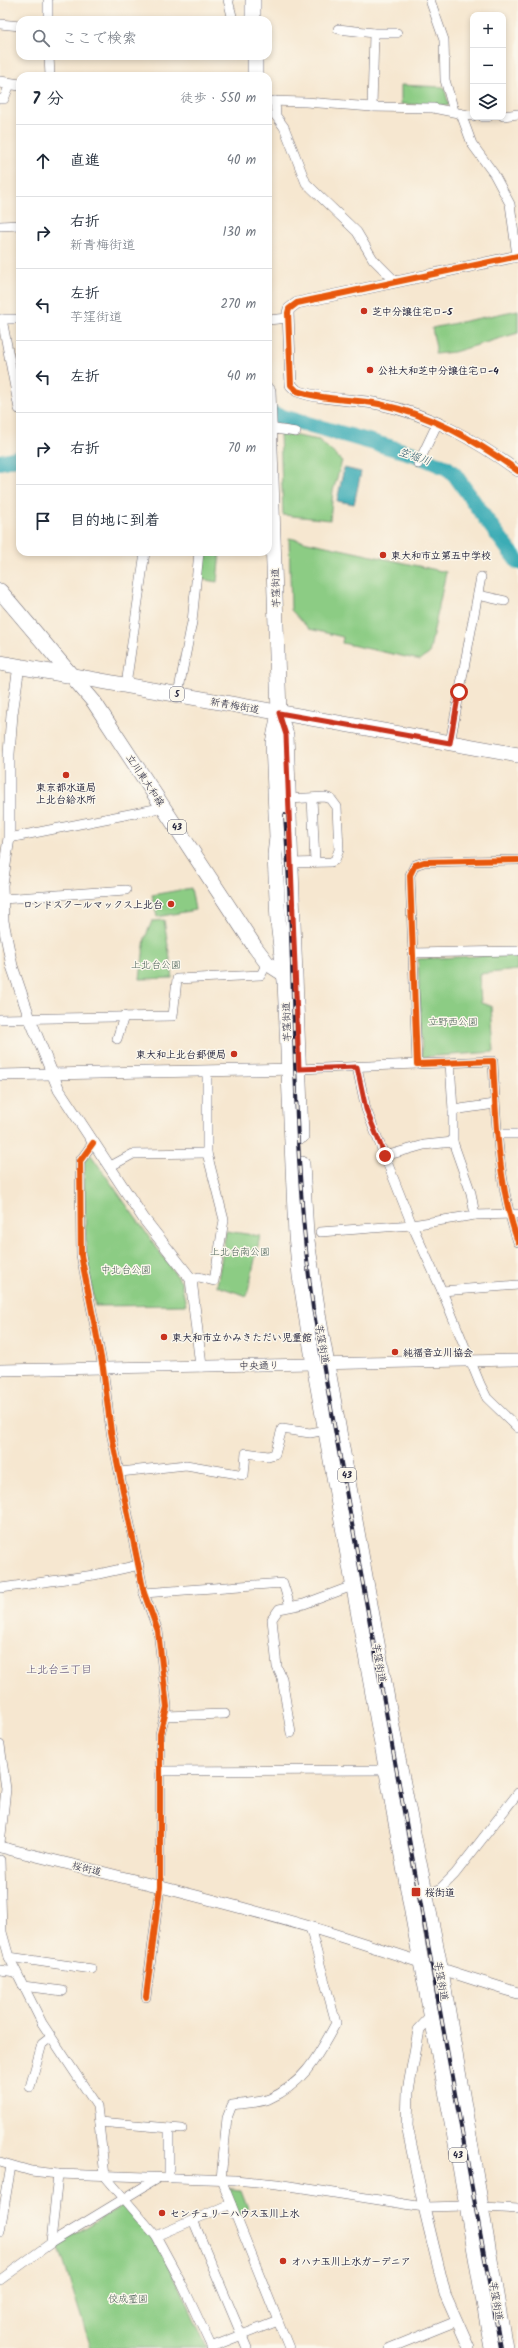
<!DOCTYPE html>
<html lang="ja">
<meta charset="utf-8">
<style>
body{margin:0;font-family:Kalam,"Klee One",sans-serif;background:#f2f2f3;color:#1f2937}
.controls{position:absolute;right:12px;top:12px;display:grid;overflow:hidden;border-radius:8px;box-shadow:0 2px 6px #0003}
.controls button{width:36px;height:36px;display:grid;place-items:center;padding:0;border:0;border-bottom:1px solid #e0e1e3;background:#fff;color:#1f2937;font:20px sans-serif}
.stop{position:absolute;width:12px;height:12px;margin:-9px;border:3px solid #c8321e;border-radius:50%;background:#fff}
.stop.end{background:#c8321e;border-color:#fff;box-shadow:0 1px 4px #0008}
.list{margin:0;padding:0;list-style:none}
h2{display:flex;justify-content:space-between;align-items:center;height:52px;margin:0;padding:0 16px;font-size:17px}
h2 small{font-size:13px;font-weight:400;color:#747a83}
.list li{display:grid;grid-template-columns:26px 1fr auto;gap:12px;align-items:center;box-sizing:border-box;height:72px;padding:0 16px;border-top:1px solid #e0e1e3}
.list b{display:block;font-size:15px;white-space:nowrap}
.list p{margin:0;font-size:13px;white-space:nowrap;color:#747a83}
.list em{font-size:13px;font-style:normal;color:#747a83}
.icon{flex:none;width:22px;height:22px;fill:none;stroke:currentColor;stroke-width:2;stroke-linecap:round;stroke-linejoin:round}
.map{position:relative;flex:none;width:518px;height:2348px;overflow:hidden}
.search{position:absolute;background:#fff;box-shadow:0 2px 6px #0003;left:16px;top:16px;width:256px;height:44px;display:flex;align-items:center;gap:10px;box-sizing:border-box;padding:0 14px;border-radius:12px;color:#747a83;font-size:15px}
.panel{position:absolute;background:#fff;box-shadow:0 2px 6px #0003;left:16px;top:72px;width:256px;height:484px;border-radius:12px}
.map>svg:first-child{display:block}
</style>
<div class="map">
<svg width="518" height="2348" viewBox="0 0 518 2348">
<rect width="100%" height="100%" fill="#fbf7ec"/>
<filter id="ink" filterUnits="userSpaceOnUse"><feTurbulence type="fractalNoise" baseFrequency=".025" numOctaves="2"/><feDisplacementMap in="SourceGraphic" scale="8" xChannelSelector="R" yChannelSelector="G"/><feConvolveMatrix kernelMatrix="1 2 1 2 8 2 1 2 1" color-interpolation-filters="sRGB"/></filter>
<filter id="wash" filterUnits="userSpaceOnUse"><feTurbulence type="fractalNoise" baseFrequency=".012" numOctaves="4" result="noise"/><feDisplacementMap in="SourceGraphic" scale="16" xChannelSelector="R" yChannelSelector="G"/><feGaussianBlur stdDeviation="0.9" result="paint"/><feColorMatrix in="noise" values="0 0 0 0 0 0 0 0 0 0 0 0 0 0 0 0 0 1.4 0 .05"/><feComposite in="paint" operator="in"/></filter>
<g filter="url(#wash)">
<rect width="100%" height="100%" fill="#f6e7d0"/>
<g fill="#8ccc84" stroke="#577760">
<path d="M401 85 444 87 449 105 401 104Z"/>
<path d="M518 310V333L454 352 435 354 436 348 432 328Z"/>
<path d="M280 433 319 440 342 461 333 491 330 520 283 515Z"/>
<path d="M289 538 446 572 429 654 420 660 342 643 343 637 309 629 291 610Z"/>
<path d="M202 552H220L217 582 200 579Z"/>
<path d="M191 888 195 910 157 917 152 895Z"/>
<path d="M164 920 173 978 140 979 145 938 152 921Z"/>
<path d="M518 954V970L479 974 481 1003 491 1006 494 1052 422 1057 418 959Z"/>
<path d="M91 1155 181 1282 186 1305 95 1306 86 1255 84 1160Z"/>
<path d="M226 1231 260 1236 247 1296 217 1286Z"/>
<path d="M224 2188 241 2190 249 2211 235 2215Z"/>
<path d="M123 2205 154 2239 181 2289 207 2348H91L58 2244Z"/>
</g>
<path fill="#3bacb5" stroke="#2e6778" d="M344 468 361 472 354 504 337 501Z"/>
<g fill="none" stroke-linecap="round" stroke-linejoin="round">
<g stroke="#3bacb5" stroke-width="16">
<path d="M268 413 414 454 447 468 455 475 485 518 518 562"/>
<path d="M0 462 20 457"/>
</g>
</g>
</g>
<g filter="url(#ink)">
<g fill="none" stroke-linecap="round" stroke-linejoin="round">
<defs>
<g id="minor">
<path d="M48 0V20"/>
<path d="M228 0 233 20"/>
<path d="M430 0 444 40 445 80 454 111"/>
<path d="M0 24 20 26"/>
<path d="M338 29 374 33H397"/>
<path d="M49 56 50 76"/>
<path d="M0 99H4L10 84"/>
<path d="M268 101 306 102 372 107 433 108 473 116"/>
<path d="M275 101 276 116 284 127 306 183 357 232 373 259 396 282"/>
<path d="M372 107 374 33"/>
<path d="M461 114 472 144 494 174 510 204 517 256"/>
<path d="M503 116 518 114"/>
<path d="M483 117H488"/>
<path d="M0 226 20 225"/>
<path d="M0 319H20"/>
<path d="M2 319 19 409"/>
<path d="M268 320 288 318"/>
<path d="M268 428 296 432"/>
<path d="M418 464 438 422"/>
<path d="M478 595 505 601"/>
<path d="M126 685 145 552"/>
<path d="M178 694 192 622 199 552"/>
<path d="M450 743 481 577"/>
<path d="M312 798 315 862"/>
<path d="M284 801 288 799 325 797 331 799 337 807 339 850 335 860 331 862 291 863"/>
<path d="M9 838 165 807"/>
<path d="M518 860 424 862 415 865 410 875 417 1064 493 1061C496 1121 498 1185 518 1242"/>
<path d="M3 899 126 890"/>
<path d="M412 953 518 951"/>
<path d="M0 1019 173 1016 177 979 261 975 267 963"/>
<path d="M117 1039 124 1016"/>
<path d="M450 1063 453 1110"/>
<path d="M299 1069 417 1064"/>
<path d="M498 1134H518"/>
<path d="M453 1142V1110L495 1104"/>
<path d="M93 1143 80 1161 81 1255 103 1368 111 1432 144 1593 158 1631 167 1707 160 1734V1887L146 1997"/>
<path d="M385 1156 424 1145 453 1142 471 1193 475 1215 412 1225 442 1291 518 1285"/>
<path d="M109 1167 133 1154 207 1153"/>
<path d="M475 1215 518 1214"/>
<path d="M320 1232 412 1225 366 1109 357 1067"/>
<path d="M191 1279 199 1277 214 1281 224 1220 207 1153V1071"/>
<path d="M442 1291 480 1384 487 1398 518 1428"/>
<path d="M120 1472 186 1465 244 1475 246 1453 268 1456 275 1454 282 1429 310 1433 326 1430"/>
<path d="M1 1588 94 1575 139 1565"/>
<path d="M144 1593 283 1583 290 1606"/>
<path d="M165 1716 225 1714"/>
<path d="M291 1733 282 1678 277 1667 272 1619 279 1609 304 1604 355 1585"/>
<path d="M0 1745 6 1789 0 1844"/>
<path d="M160 1771 388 1770"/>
<path d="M0 1860 2 1932 9 1957 42 2023 97 2106 105 2176 156 2236 182 2284 212 2348"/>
<path d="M425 1895 440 1889 455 1874 518 1793"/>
<path d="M9 1957 92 1969"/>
<path d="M0 1970 16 1972"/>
<path d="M23 1986 63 1991"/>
<path d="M30 2087 42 2044 51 2037"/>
<path d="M99 2122 182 2129"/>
<path d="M169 2128V2178"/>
<path d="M0 2162 31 2171 58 2174 235 2180 277 2184 424 2207 467 2206 518 2209"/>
<path d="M193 2220 247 2348"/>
<path d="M0 2231 11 2166"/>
<path d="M156 2236 231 2204"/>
<path d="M51 2243 58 2174"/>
<path d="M0 2280 51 2243 158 2178"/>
<path d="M211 2347 278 2321"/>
<path d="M289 2348 221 2179 227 2118 232 2105C244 2103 259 2103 269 2099 305 2083 318 2055 336 2023L310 1927"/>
<path d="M390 2348 457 2321"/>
</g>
<g id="tertiary">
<path d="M0 82 20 85"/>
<path d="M518 256 297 303 289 309 288 313 291 385 297 391C321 400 354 399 379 404 432 415 475 440 518 471"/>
<path d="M19 666 12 714 9 754V838L2 885 3 921 12 966 30 1019 59 1090 144 1219 191 1279 201 1366"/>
<path d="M0 1075 296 1069"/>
<path d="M0 1370 518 1360"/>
<path d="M0 1847C104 1873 208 1897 310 1927 380 1948 448 1972 518 1993"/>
<path d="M432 2016 419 2030 408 2091 407 2126 424 2207 445 2294 469 2348"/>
</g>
<g id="primary">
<path d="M253 0V20"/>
<path d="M255 56V76"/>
<path d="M268 391 279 713 273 743 277 837 275 855 278 922 285 981 296 1235 300 1276 314 1365 421 1962 454 2132 492 2348"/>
<path d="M0 591 94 702 255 947 267 963 284 974"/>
<path d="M0 663 518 755"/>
<path d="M279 714 286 735 301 1136"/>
<path d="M302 1164 306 1234 319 1320 396 1749 441 1971 505 2348"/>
</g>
</defs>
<use href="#minor" stroke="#6c676f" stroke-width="10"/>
<use href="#tertiary" stroke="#6c676f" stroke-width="12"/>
<use href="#primary" stroke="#6c676f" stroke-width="16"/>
<use href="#minor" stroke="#fff" stroke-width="9"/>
<use href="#tertiary" stroke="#fff" stroke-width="11"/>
<use href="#primary" stroke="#fff" stroke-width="15"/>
<defs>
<path id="rail" d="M285 815C297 979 290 1145 313 1308L501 2348"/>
</defs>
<use href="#rail" stroke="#22223b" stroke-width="4"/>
<use href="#rail" stroke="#fbf7ec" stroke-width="2.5" stroke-dasharray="8" stroke-linecap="butt"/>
<defs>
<g id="cycleway">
<path d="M518 256 297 303 289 309 288 313 291 385 297 391C321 400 354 399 379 404 432 415 475 440 518 471"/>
<path d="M518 860 424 862 415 865 410 875 417 1064 493 1061C496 1121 498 1185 518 1242"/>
<path d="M93 1143 80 1161 81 1255 103 1368 111 1432 144 1593 158 1631 167 1707 160 1734V1887L146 1997"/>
</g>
</defs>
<use href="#cycleway" stroke="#fbf7ec" stroke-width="8"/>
<use href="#cycleway" stroke="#e8590c" stroke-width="6"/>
</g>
</g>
<g fill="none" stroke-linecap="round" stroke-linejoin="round" filter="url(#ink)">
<path stroke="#c8321e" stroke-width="5" d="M385 1156 366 1109 357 1067 299 1069 286 735 279 713 450 743 459 692"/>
</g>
<g fill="#c8321e" stroke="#fbf7ec" stroke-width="1.5">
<circle cx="364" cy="311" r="4"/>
<circle cx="370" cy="370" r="4"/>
<circle cx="383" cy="555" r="4"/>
<circle cx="66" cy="775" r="4"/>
<circle cx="171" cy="904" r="4"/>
<circle cx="234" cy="1054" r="4"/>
<circle cx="164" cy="1337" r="4"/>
<circle cx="395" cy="1352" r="4"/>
<rect x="411" y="1887" width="10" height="10" rx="2"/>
<circle cx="162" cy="2213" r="4"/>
<circle cx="283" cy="2261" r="4"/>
</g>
<g text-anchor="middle" stroke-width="3" stroke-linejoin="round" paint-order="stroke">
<g fill="#fbf7ec" stroke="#636270" stroke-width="1">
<rect x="170" y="687" width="14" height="14" rx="3"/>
<rect x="168" y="820" width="18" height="14" rx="3"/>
<rect x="338" y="1468" width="18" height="14" rx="3"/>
<rect x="449" y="2148" width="18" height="14" rx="3"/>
</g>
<g font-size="9" font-weight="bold" fill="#22223b">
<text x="177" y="697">5</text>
<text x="177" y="830">43</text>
<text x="347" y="1478">43</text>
<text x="458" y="2158">43</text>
</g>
<g font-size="10" font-weight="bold" fill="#22223b" stroke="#fbf7ec" text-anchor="start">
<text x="372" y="315">芝中分譲住宅ロ-5</text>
<text x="378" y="374">公社大和芝中分譲住宅ロ-4</text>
<text x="391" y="559">東大和市立第五中学校</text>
<text x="66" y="791" text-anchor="middle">東京都水道局<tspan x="66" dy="12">上北台給水所</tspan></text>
<text x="163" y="908" text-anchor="end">ロンドスクールマックス上北台</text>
<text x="226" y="1058" text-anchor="end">東大和上北台郵便局</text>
<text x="172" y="1341">東大和市立かみきただい児童館</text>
<text x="403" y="1356">純福音立川協会</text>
<text x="425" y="1896">桜街道</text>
<text x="170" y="2217">センチュリーハウス玉川上水</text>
<text x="291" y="2265">オハナ玉川上水ガーデニア</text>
</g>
<g font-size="10" fill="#22223b" stroke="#fbf7ec">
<text transform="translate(275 588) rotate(-92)" y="4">芋窪街道</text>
<text transform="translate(235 705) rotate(10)" y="4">新青梅街道</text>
<text transform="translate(146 780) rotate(56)" y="4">立川東大和線</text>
<text transform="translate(286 1022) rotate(-92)" y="4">芋窪街道</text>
<text transform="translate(323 1344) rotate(80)" y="4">芋窪街道</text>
<text transform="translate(259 1365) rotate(-1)" y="4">中央通り</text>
<text transform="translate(380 1663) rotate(80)" y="4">芋窪街道</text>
<text transform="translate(87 1868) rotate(14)" y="4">桜街道</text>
<text transform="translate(442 1981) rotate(80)" y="4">芋窪街道</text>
<text transform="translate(497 2301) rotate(80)" y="4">芋窪街道</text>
</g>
<g font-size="10" fill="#475e55" stroke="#fbf7ec">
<text x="156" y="968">上北台公園</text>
<text x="453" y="1025">立野西公園</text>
<text x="240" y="1255">上北台南公園</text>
<text x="126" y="1273">中北台公園</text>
<text x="128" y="2302">佼成霊園</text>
</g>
<g font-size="11" font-style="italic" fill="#2c596c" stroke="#fbf7ec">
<text transform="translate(415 456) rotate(19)" y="4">空堀川</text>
</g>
<g font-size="11" fill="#5b4c71" stroke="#fbf7ec">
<text x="59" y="1673">上北台三丁目</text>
</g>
</g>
</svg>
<div class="controls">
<button>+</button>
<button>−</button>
<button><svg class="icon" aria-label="layers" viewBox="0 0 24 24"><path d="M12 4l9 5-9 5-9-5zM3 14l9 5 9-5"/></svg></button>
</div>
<div class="stop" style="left:459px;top:692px"></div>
<div class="stop end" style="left:385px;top:1156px"></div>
<div class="search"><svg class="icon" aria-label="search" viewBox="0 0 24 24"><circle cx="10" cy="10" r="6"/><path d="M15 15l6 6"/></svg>ここで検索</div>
<section class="panel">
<h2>7 分<small>徒歩 · 550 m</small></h2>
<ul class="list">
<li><svg class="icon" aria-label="ahead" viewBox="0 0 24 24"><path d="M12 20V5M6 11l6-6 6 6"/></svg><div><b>直進</b></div><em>40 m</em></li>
<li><svg class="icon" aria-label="right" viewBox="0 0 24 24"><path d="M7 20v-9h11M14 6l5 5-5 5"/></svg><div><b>右折</b><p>新青梅街道</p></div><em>130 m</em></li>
<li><svg class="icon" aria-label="left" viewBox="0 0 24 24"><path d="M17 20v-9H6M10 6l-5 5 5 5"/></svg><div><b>左折</b><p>芋窪街道</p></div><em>270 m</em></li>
<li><svg class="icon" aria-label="left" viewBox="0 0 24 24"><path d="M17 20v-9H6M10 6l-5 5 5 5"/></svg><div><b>左折</b></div><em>40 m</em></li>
<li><svg class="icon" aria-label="right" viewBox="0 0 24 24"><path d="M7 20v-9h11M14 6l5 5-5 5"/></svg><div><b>右折</b></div><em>70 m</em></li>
<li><svg class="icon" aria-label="arrive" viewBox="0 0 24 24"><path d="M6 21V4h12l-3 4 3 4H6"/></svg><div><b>目的地に到着</b></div></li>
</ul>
</section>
</div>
